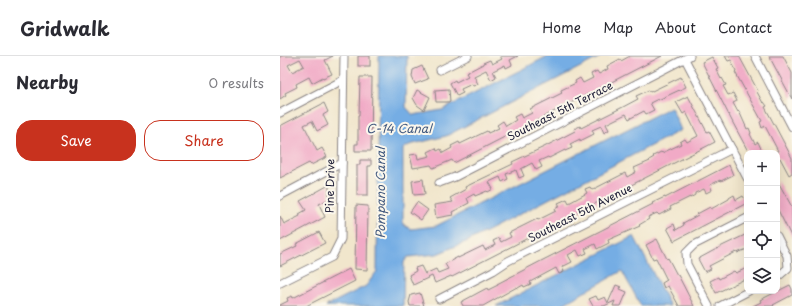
<!DOCTYPE html>
<meta charset="utf-8">
<style>
body{margin:0;font-family:"Playpen Sans",sans-serif;background:#f2f2f3;color:#2b2b33}
.controls{position:absolute;right:12px;bottom:12px;display:grid;overflow:hidden;border-radius:8px;box-shadow:0 4px 16px #0002}
.controls button{width:36px;height:36px;display:grid;place-items:center;padding:0;border:0;border-bottom:1px solid #e1e1e2;background:#fff;color:#2b2b33;font:20px sans-serif}
.list{margin:0;padding:0;list-style:none}
h2{display:flex;justify-content:space-between;align-items:center;height:52px;margin:0;padding:0 16px;font-size:17px}
h2 small{font-size:13px;font-weight:400;color:#7c7c81}
.actions{display:flex;gap:8px;padding:12px 16px}
.actions a{flex:1;padding:9px 0;border:1px solid #c8321e;border-radius:16px;text-align:center;font-size:14px;color:#c8321e}
.actions .main{background:#c8321e;color:#fff}
.icon{flex:none;width:22px;height:22px;fill:none;stroke:currentColor;stroke-width:2;stroke-linecap:round;stroke-linejoin:round}
.map{position:relative;flex:none;width:512px;height:250px;overflow:hidden}
header{display:flex;align-items:center;gap:24px;box-sizing:border-box;height:56px;padding:0 20px;background:#fff;border-bottom:1px solid #e1e1e2}
header strong{font-size:19px}
nav{display:flex;gap:22px;margin-inline-start:auto;font-size:14px}
main{display:flex}
aside{flex:1;background:#fff}
.map>svg:first-child{display:block}
</style>
<header>
<strong>Gridwalk</strong>
<nav><a>Home</a><a>Map</a><a>About</a><a>Contact</a></nav>
</header>
<main>
<aside>
<h2>Nearby<small>0 results</small></h2>
<ul class="list">
</ul>
<div class="actions"><a class="main">Save</a><a>Share</a></div>
</aside>
<div class="map">
<svg width="512" height="250" viewBox="0 0 512 250">
<rect width="100%" height="100%" fill="#fbf7ec"/>
<filter id="ink" filterUnits="userSpaceOnUse"><feTurbulence type="fractalNoise" baseFrequency=".025" numOctaves="2"/><feDisplacementMap in="SourceGraphic" scale="8" xChannelSelector="R" yChannelSelector="G"/><feConvolveMatrix kernelMatrix="1 2 1 2 8 2 1 2 1" color-interpolation-filters="sRGB"/></filter>
<filter id="wash" filterUnits="userSpaceOnUse"><feTurbulence type="fractalNoise" baseFrequency=".012" numOctaves="4" result="noise"/><feDisplacementMap in="SourceGraphic" scale="16" xChannelSelector="R" yChannelSelector="G"/><feGaussianBlur stdDeviation="0.9" result="paint"/><feColorMatrix in="noise" values="0 0 0 0 0 0 0 0 0 0 0 0 0 0 0 0 0 1.4 0 .05"/><feComposite in="paint" operator="in"/></filter>
<g filter="url(#wash)">
<rect width="100%" height="100%" fill="#f1e6cc"/>
<g fill="#75ade4" stroke="#4c6890">
<path d="M99 0H127L126 51 133 59 162 54 268 0H322L166 80 129 89 123 93V166L125 170 131 173 156 170 391 51 401 74 188 185 157 198 128 201 124 206 123 250H46L86 230 97 215Z"/>
<path d="M354 180 390 250H361L342 215 283 248V250H216Z"/>
</g>
<g id="blocks">
<g fill="#f1aac6" fill-rule="evenodd">
<path d="M0 0H53L45 4 52 18 43 22V21L32 27 29 21 16 28 17 31 5 37 6 39 0 43ZM20 3 24 10 12 16 8 9Z"/>
<rect x="78" y="0" width="12" height="10"/>
<path d="M220 0H238L230 4 232 9 226 12 225 9 213 15 216 21 211 24 206 14 194 20 198 28 193 30 192 28 181 33 183 37 177 40 170 27 175 24 176 26 188 20 186 17 203 8V7L210 4 212 8 222 3Z"/>
<path d="M350 0H382L174 107 172 104 153 112 151 109 133 112 130 99 137 98 138 103 150 100 148 96 156 92 157 95 161 93 163 97 172 92 171 90 179 86 180 88 207 75 208 77 219 72 217 69 223 65 226 70 236 64 234 61 240 58 242 62 252 57 250 53 282 37 281 34 296 27 295 25 300 22 303 27 313 22 311 18 317 15 319 18 328 13 327 10 340 3 341 5Z"/>
<path d="M445 0H459L478 35 477 36 483 47 484 46 487 50 485 51 512 102V117L509 119 500 102 499 103 497 100V97L495 96 498 95 485 70 482 72 480 66 482 65 455 16 456 15 451 4 448 5Z"/>
<path d="M489 0H503L512 17V43Z"/>
<path d="M432 1 438 12 436 13 441 23 442 22 446 29 443 30 448 39 453 37 457 45 453 47 458 56 459 55 467 73 469 72 471 77 470 78 475 88 478 86 483 97H469L453 67 422 6Z"/>
<path d="M142 10 148 23 135 28 132 21 133 14Z"/>
<path d="M80 21H92L91 95H75V88H78V60H79Z"/>
<path d="M401 21 406 31 378 44V43L370 47 374 54 366 58 364 55 349 63 346 58 326 68 329 74 324 77 321 70 312 74 314 78 300 85V83L290 88 292 92 285 95V94L269 102 268 101 259 105 262 111 256 114 252 107 241 113 244 120 239 122 236 114 226 118 228 123 222 126 220 121 209 126 213 133 208 136 207 135 195 140 194 138 187 142 189 147 172 156 173 159 156 162 154 149 173 146 170 142 186 133 185 131 233 108 232 106 264 91 295 75 294 73 300 70 301 72 343 51 358 43 356 40 369 34 370 36Z"/>
<path d="M169 33 170 46H156L155 34Z"/>
<path d="M137 34 150 41 144 54 137 49 133 42Z"/>
<path d="M408 40 427 76 429 75 435 86 172 221 171 220 155 227 152 220 133 229 129 219 136 215 135 212 141 210 145 218 156 213 158 217 168 213 165 208 178 201V202L203 190 205 194 215 189 213 185 219 182 221 186 231 181 229 177 257 163 258 164 276 155 275 153 280 150 278 147 287 143 289 147 307 137 305 133 310 131 312 134 345 117 347 121 356 116 354 112 370 105 369 104 374 101 373 100 381 96 382 97 401 88 400 86 405 83 407 86 418 80 406 56 403 58 396 46Z"/>
<path d="M44 47 48 56 43 59 48 69 37 75 32 65 24 69 37 95 42 92 47 101 31 109 29 107 0 122V70Z"/>
<path d="M80 104H91V110H88V139H77V109H80Z"/>
<path d="M449 109 453 119 441 125 440 124 430 129 432 134 426 137 424 133 415 137V139L410 142V141L390 151 391 153 379 159 377 157 368 161 369 163 359 169 360 170 328 184 329 187 317 193 315 188 305 193 307 197 300 200 297 194 288 199 292 206 282 211 284 216 279 218 276 212 250 226 251 228 244 231 243 229 238 232 237 231 203 250H183L181 246 207 232 208 234 218 229 217 228 263 204 373 148 372 147 385 141V142Z"/>
<path d="M143 123 145 138 134 139 132 125Z"/>
<path d="M497 124 512 151V182L497 152Z"/>
<path d="M49 129V143L39 148 45 161 0 185V160L4 168 20 160 19 158 26 154 20 145Z"/>
<path d="M454 139 456 144 463 140 467 147 394 185 387 172 394 168 396 174 404 169 403 167 418 159 417 158 430 151 431 153 449 143V142Z"/>
<path d="M137 146 148 154 141 164 130 156Z"/>
<path d="M76 149 88 150 87 214 75 213Z"/>
<path d="M39 176 45 187 0 210V198L17 190 16 188Z"/>
<path d="M467 178V193L457 197 456 196 429 210 431 213 425 216 418 203 442 190Z"/>
<path d="M377 183 387 203 388 202 397 219H398L414 250H399L388 230 384 232 382 227 387 224 376 202 373 203 366 189Z"/>
<path d="M467 212V222L436 237 430 225 438 221 439 223 454 215 456 217Z"/>
<path d="M69 213 75 225 26 250H0V249L8 245 7 242 12 240 13 242Z"/>
<path d="M336 229 341 231 340 233 347 236 341 250H333L335 245 324 250H313L309 243 316 240 318 244 325 241 328 247Z"/>
<path d="M510 229 512 233V239L493 249 494 250H473L481 246 480 244Z"/>
<path d="M140 237 144 250H130L129 246 131 239Z"/>
</g>
</g>
</g>
<g filter="url(#ink)">
<use href="#blocks" fill-opacity="0" stroke="#8a8484" stroke-width="1"/>
<g fill="none" stroke-linecap="round" stroke-linejoin="round">
<defs>
<g id="street">
<path d="M475 0 512 71"/>
<path d="M405 3 467 122"/>
<path d="M160 14 188 0"/>
<path d="M0 57 63 24"/>
<path d="M159 127 175 121 410 0"/>
<path d="M0 140 62 107"/>
<path d="M497 180 507 200 508 212 500 219 497 221"/>
<path d="M0 227 52 201 61 183 64 0"/>
<path d="M159 243 213 215 228 205 452 93"/>
<path d="M429 250 407 208 406 197 414 189 467 162"/>
<path d="M440 250 469 235"/>
</g>
</defs>
<use href="#street" stroke="#8a8484" stroke-width="9"/>
<use href="#street" stroke="#fff" stroke-width="7"/>
</g>
</g>
<g text-anchor="middle" stroke-width="4" stroke-linejoin="round" paint-order="stroke">
<g font-size="11" fill="#22223b" stroke="#fbf7ec">
<text transform="translate(280 55) rotate(-27)" y="4">Southeast 5th Terrace</text>
<text transform="translate(50 130) rotate(-89)" y="4">Pine Drive</text>
<text transform="translate(300 157) rotate(-27)" y="4">Southeast 5th Avenue</text>
</g>
<g font-size="12" font-style="italic" fill="#435a7f" stroke="#fbf7ec">
<text x="119" y="77">C-14 Canal</text>
<text transform="translate(101 137) rotate(-90)" y="4">Pompano Canal</text>
</g>
</g>
</svg>
<div class="controls">
<button>+</button>
<button>−</button>
<button><svg class="icon" aria-label="locate" viewBox="0 0 24 24"><circle cx="12" cy="12" r="6"/><path d="M12 2v4M12 18v4M2 12h4M18 12h4"/></svg></button>
<button><svg class="icon" aria-label="layers" viewBox="0 0 24 24"><path d="M12 4l9 5-9 5-9-5zM3 14l9 5 9-5"/></svg></button>
</div>
</div>
</main>
